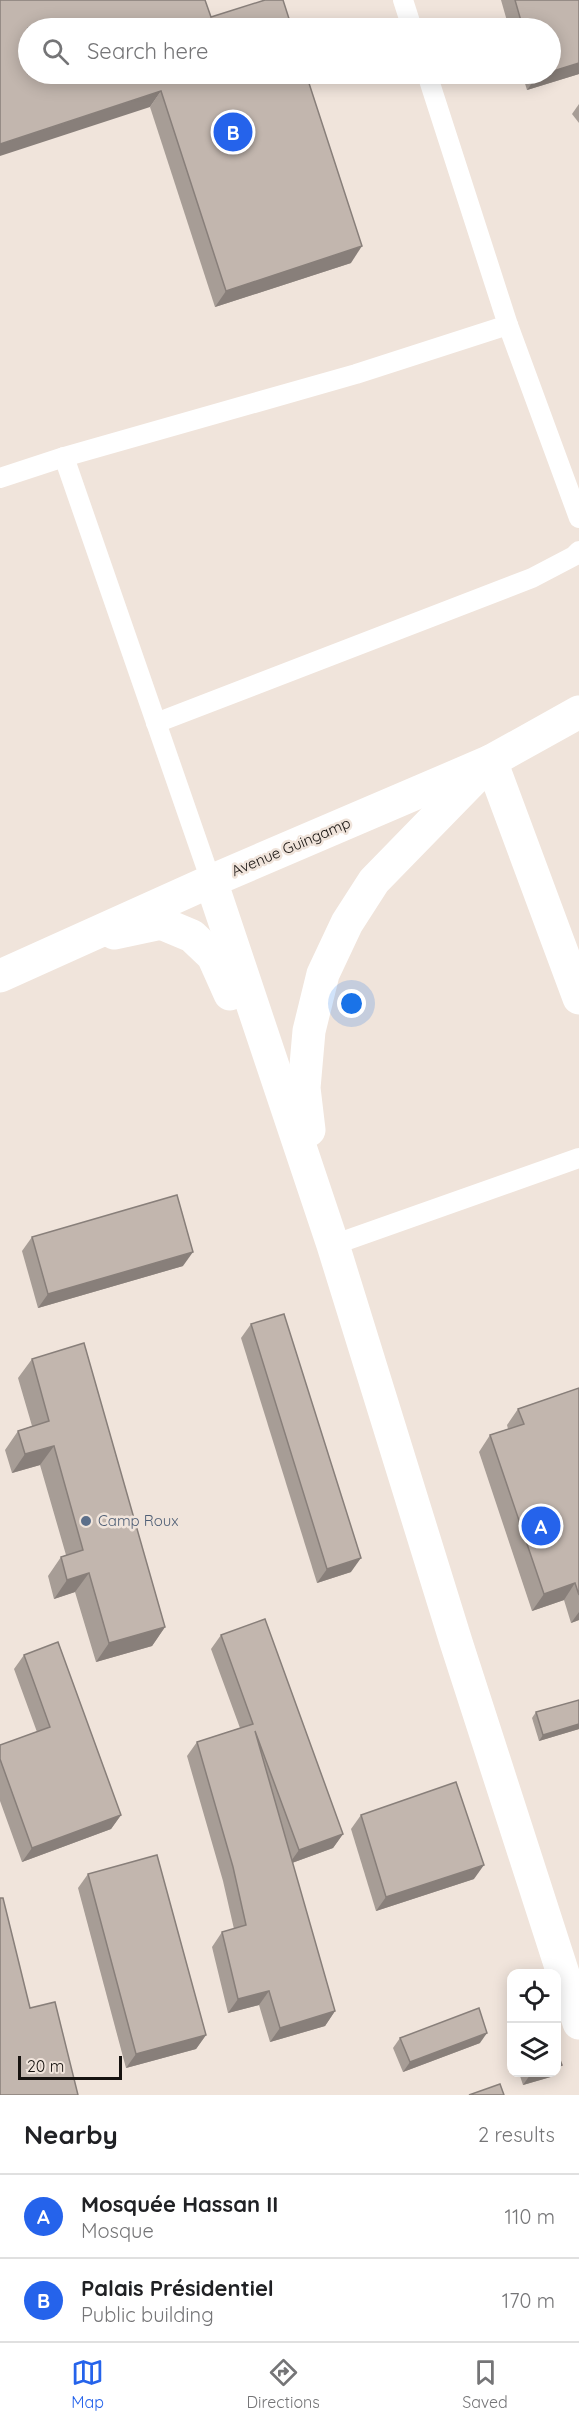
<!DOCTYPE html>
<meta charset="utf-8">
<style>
body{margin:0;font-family:Quicksand,sans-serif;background:#f6f6f6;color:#202124}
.controls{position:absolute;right:18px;bottom:18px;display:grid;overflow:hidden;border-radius:12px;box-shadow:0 3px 15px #0003}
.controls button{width:54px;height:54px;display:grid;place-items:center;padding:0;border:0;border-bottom:2px solid #e0e0e0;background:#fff;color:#202124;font:30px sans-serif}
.scale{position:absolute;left:18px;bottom:15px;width:104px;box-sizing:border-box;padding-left:6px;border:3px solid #171310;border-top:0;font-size:16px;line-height:21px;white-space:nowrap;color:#171310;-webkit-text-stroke:4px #f0e4db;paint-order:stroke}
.you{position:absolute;left:352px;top:1004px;width:21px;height:21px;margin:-15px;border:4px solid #fff;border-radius:50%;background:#1a73e8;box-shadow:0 0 0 9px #1a73e833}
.badge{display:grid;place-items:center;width:39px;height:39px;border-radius:50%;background:#2563eb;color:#fff;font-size:20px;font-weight:700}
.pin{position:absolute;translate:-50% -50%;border:3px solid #fff;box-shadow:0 2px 6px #0006}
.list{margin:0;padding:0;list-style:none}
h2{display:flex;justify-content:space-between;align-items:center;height:78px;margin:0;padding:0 24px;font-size:26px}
h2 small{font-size:20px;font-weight:400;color:#757577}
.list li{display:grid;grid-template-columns:39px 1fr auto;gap:18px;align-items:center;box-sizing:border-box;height:84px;padding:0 24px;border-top:2px solid #e0e0e0}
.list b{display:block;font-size:22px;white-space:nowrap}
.list p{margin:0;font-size:20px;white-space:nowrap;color:#757577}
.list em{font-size:20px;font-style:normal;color:#757577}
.icon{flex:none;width:33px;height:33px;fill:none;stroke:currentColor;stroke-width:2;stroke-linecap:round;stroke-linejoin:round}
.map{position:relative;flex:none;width:579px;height:2095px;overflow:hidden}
.search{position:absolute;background:#fff;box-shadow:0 3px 15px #0003;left:18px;right:18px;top:18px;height:66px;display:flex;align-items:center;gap:15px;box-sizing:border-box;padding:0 21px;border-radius:33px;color:#757577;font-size:22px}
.sheet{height:246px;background:#fff}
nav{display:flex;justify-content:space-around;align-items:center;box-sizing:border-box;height:84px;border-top:2px solid #e0e0e0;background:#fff;font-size:16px;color:#757577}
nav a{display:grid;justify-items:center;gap:3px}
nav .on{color:#2563eb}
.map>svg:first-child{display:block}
</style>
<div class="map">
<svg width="579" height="2095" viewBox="0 0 579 2095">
<rect width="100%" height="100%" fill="#f0e4db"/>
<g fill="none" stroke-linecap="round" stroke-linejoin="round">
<g stroke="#fff" stroke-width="20">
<path d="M403 0 412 28"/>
<path d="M508 325 579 518"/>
<path d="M64 457 211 881"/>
<path d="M0 478 64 457 356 374 508 325 427 74"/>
<path d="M156 723 532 578 574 556 579 551"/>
<path d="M333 1245 579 1158"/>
</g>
<g stroke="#fff" stroke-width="33">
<path d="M211 881 333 1245 456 1642 579 2023"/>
<path d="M114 933 161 923 192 936 213 956 230 994"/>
<path d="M309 1130 304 1088 309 1031 323 974 347 923 374 881 491 761 579 998"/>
</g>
<path stroke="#fff" stroke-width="33" d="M0 976 211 881 491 761 579 712"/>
</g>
<g fill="#a79d96">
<path d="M501 0H579V74L527 90 522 74H550V28H509Z"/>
<path d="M211 17 306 74 351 263 215 307 150 107Z"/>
<path d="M579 104V123L572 114Z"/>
<path d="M32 1237 183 1266 38 1308 22 1251Z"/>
<path d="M251 1324 351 1572 317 1583 241 1338Z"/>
<path d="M32 1359 165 1627 152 1646 96 1662 75 1592 54 1599 48 1576 61 1557 66 1555 40 1465 12 1473 5 1450 18 1431 32 1426 18 1378Z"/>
<path d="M579 1388V1620L571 1623 564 1600 532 1611 479 1452 490 1435 508 1429 507 1425 518 1409Z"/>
<path d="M221 1635 343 1834 333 1848 292 1863 335 2011 325 2026 270 2042 259 2005 228 2013 212 1947 222 1932 234 1929 223 1881 187 1756 197 1742 240 1728 211 1649Z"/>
<path d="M24 1655 121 1815 111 1829 22 1862 0 1801V1745L37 1732 14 1669Z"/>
<path d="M579 1700V1729L539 1741 532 1718 536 1712Z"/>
<path d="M361 1815 474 1879 376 1911 351 1829Z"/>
<path d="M88 1874 206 2035 196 2049 126 2068 78 1888Z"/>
<path d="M512 2035V2052L508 2040Z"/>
<path d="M400 2038 480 2043 403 2072 393 2048Z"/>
<path d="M519 2073H556L554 2076 523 2085Z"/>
</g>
<g fill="#887f7a">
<path d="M579 63V74L527 90 537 76 545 74H550V72Z"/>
<path d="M161 91 150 107 0 156V144Z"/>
<path d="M362 246 351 263 215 307 226 291Z"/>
<path d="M193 1252 183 1266 38 1308 48 1294Z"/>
<path d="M54 1446 40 1465 12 1473 25 1454Z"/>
<path d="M361 1558 351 1572 317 1583 327 1569Z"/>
<path d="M89 1573 75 1592 54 1599 67 1580Z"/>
<path d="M575 1583 564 1600 532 1611 544 1594Z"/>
<path d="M579 1612V1620L571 1623Z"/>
<path d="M165 1627 152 1646 96 1662 109 1643Z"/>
<path d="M579 1724V1729L539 1741 543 1735Z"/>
<path d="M121 1815 111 1829 22 1862 32 1848Z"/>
<path d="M343 1834 333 1848 289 1864 299 1850Z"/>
<path d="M484 1865 474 1879 376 1911 386 1897Z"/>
<path d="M269 1991 259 2005 228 2013 238 1999Z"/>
<path d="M335 2011 325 2026 270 2042 280 2028Z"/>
<path d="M487 2033 480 2043 403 2072 410 2062Z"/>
<path d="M206 2035 196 2049 126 2068 136 2054Z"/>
<path d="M562 2065 556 2072V2067Z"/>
<path d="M537 2073H556L554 2076 523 2085 530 2075Z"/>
</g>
<g fill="#c2b6ae" stroke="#887f7a" stroke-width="1.5">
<path d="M0 0H205L211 17 265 0H283L292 28H28V74H306L362 246 226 291 161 91 0 144Z"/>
<path d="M515 0H579V63L550 72V28H523Z"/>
<path d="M177 1195 193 1252 48 1294 32 1237Z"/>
<path d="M284 1314 361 1558 327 1569 251 1324Z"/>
<path d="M84 1343 165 1627 109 1643 89 1573 67 1580 61 1557 83 1550 54 1446 25 1454 18 1431 49 1421 32 1359Z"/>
<path d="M579 1388V1595L575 1583 544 1594 490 1435 524 1424 518 1409Z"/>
<path d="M265 1619 343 1834 299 1850 255 1731 335 2011 280 2028 269 1991 238 1999 222 1932 246 1925 233 1867 197 1742 253 1724 221 1635Z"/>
<path d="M58 1642 121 1815 32 1848 0 1759V1745L50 1727 24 1655Z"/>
<path d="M579 1700V1724L543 1735 536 1712Z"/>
<path d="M456 1782 484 1865 386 1897 361 1815Z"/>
<path d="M157 1855 206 2035 136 2054 88 1874Z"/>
<path d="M0 1898H3L30 2008 55 2002 78 2095H0Z"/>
<path d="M479 2008 487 2033 410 2062 400 2038Z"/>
<path d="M556 2050 562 2065 556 2067Z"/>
<path d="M500 2084 504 2095H469Z"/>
</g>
<circle fill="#5c6f8a" stroke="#f0e4db" stroke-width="2" cx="86" cy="1521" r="6"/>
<g text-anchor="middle" stroke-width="5" stroke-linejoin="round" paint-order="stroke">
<g font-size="15" fill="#171310" stroke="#f0e4db">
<text transform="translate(291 847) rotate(-23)" y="5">Avenue Guingamp</text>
</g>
<g font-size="15" fill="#4e5e75" stroke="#f0e4db" text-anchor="start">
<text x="98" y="1526">Camp Roux</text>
</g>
</g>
</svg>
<div class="controls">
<button><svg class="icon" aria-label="locate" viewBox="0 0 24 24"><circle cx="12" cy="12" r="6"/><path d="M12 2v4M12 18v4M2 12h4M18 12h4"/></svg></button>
<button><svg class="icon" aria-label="layers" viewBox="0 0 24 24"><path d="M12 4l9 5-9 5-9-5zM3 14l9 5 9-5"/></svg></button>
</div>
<div class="scale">20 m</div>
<div class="you"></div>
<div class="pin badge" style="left:541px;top:1526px">A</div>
<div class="pin badge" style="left:233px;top:132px">B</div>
<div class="search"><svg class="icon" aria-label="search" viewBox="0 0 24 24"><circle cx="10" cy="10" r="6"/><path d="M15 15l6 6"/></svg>Search here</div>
</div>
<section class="sheet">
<h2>Nearby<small>2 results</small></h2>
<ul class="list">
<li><span class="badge">A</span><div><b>Mosquée Hassan II</b><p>Mosque</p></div><em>110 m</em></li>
<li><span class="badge">B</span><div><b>Palais Présidentiel</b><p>Public building</p></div><em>170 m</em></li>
</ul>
</section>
<nav>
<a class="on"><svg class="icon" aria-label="map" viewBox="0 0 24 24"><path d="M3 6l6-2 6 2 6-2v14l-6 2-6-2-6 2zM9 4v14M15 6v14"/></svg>Map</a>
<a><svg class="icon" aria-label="directions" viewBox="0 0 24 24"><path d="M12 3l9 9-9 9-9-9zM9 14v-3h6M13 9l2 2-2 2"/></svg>Directions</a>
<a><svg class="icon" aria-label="saved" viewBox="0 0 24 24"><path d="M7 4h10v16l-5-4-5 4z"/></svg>Saved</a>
</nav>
